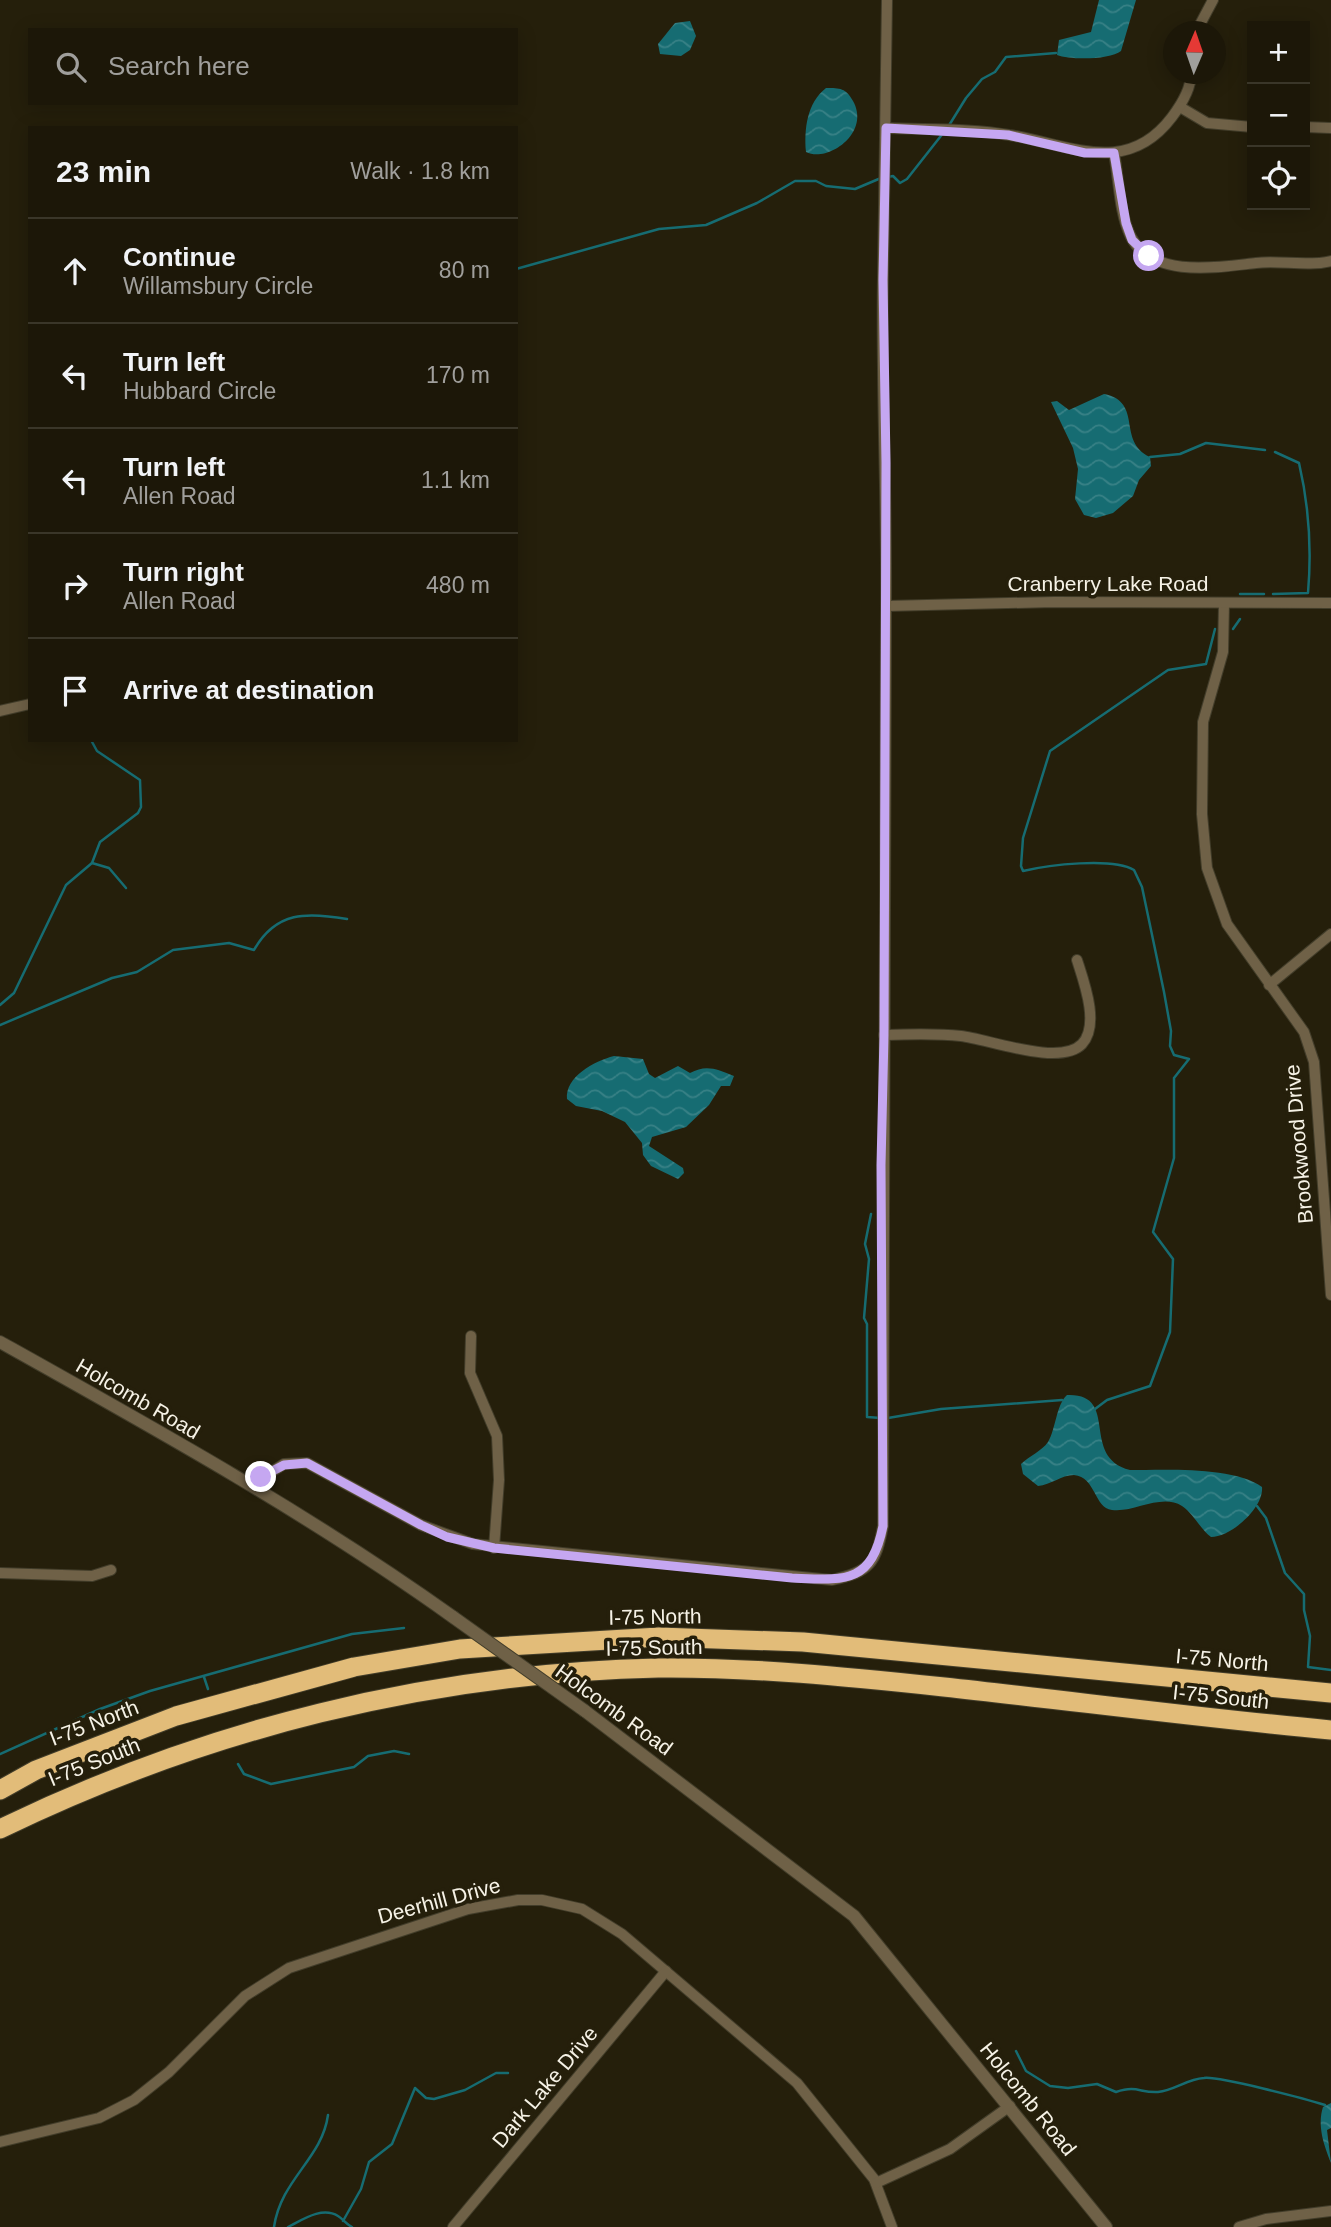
<!DOCTYPE html>
<meta charset="utf-8">
<style>
body{margin:0;font-family:Helvetica,sans-serif;background:#252012;color:#f1f3f6}
.controls{position:absolute;right:21px;top:21px;display:grid;overflow:hidden;border-radius:0px;box-shadow:0 4px 18px #0003}
.controls button{width:63px;height:63px;display:grid;place-items:center;padding:0;border:0;border-bottom:2px solid #3a3629;background:#1c1708;color:#f1f3f6;font:35px sans-serif}
.compass{position:absolute;left:1163px;top:21px;width:63px;height:63px;border-radius:50%;background:#1c1708;box-shadow:0 4px 18px #0003;rotate:2deg}
.stop{position:absolute;width:21px;height:21px;margin:-16px;border:5px solid #c5a7f1;border-radius:50%;background:#fff}
.stop.end{background:#c5a7f1;border-color:#fff;box-shadow:0 2px 7px #0008}
.list{margin:0;padding:0;list-style:none}
h2{display:flex;justify-content:space-between;align-items:center;height:91px;margin:0;padding:0 28px;font-size:30px}
h2 small{font-size:23px;font-weight:400;color:#a09f9c}
.list li{display:grid;grid-template-columns:46px 1fr auto;gap:21px;align-items:center;box-sizing:border-box;height:105px;padding:0 28px;border-top:2px solid #3a3629}
.list b{display:block;font-size:26px;white-space:nowrap}
.list p{margin:0;font-size:23px;white-space:nowrap;color:#a09f9c}
.list em{font-size:23px;font-style:normal;color:#a09f9c}
.icon{flex:none;width:38px;height:38px;fill:none;stroke:currentColor;stroke-width:2;stroke-linecap:round;stroke-linejoin:round}
.map{position:relative;flex:none;width:1331px;height:2227px;overflow:hidden}
.search{position:absolute;background:#1c1708;box-shadow:0 4px 18px #0003;left:28px;top:28px;width:490px;height:77px;display:flex;align-items:center;gap:18px;box-sizing:border-box;padding:0 24px;border-radius:0px;color:#a09f9c;font-size:26px}
.panel{position:absolute;background:#1c1708;box-shadow:0 4px 18px #0003;left:28px;top:126px;width:490px;height:616px;border-radius:0px}
.map>svg:first-child{display:block}
</style>
<div class="map">
<svg width="1331" height="2227" viewBox="0 0 1331 2227">
<defs>
<pattern id="water-waves" width="16" height="10" patternUnits="userSpaceOnUse" patternTransform="scale(1.75)"><rect width="16" height="10" fill="#166c72"/><path d="M0 5q4-4 8 0t8 0" fill="none" stroke="#388186"/></pattern>
</defs>
<rect width="100%" height="100%" fill="#251f0b"/>
<g fill="url(#water-waves)">
<path d="M1099 0H1136L1121 51C1110 60 1070 60 1057 55L1059 40 1091 32Z"/>
<path d="M690 21 696 36 690 50 681 56 660 54 658 44 675 23Z"/>
<path d="M826 88C840 88 846 88 853 101 871 133 828 163 806 152 804 129 807 103 826 88Z"/>
<path d="M1104 394C1144 402 1116 441 1150 457L1151 466 1139 480 1133 496 1113 513 1096 518 1084 515 1075 499 1078 469 1073 448 1051 402 1057 401 1069 410Z"/>
<path d="M614 1056 643 1059 649 1074 655 1078 678 1066 690 1073C706 1064 717 1069 734 1076L730 1086H721L709 1105 686 1127 652 1137 649 1146 683 1168 684 1173 678 1179 651 1166 643 1155 642 1143 625 1122 602 1111 576 1106 567 1099C565 1077 594 1061 614 1056Z"/>
<path d="M1067 1395C1121 1393 1079 1457 1130 1470 1164 1470 1234 1466 1262 1487 1264 1508 1231 1537 1211 1537 1200 1529 1194 1514 1182 1506 1161 1493 1134 1513 1112 1510 1094 1508 1096 1477 1074 1475 1061 1475 1051 1485 1038 1486L1023 1474 1021 1464C1029 1456 1042 1451 1048 1442 1056 1429 1056 1405 1067 1395Z"/>
<path d="M1331 2103V2128L1327 2130 1331 2163C1324 2145 1317 2126 1323 2107Z"/>
</g>
<g fill="none" stroke-linecap="round" stroke-linejoin="round">
<g stroke="#166c72" stroke-width="2.5">
<path d="M948 127 966 98 982 79 995 72 1006 57 1056 53"/>
<path d="M888 177 893 176 900 183 907 179 944 132"/>
<path d="M516 269 659 229 706 225 757 203 795 181H816L826 186 855 189 881 178"/>
<path d="M1150 457 1180 454 1206 443 1265 450"/>
<path d="M1240 594H1264"/>
<path d="M1273 594 1308 593C1312 547 1309 506 1299 463L1275 452"/>
<path d="M1233 629 1240 619"/>
<path d="M92 863 109 868 126 888"/>
<path d="M0 1005 14 993 66 885 92 863 100 842 138 813 141 807 140 780 97 751 91 740"/>
<path d="M0 1025 112 978 137 972 173 950 229 943 254 950C276 911 307 912 347 919"/>
<path d="M871 1214 865 1244 869 1259 864 1318 867 1324V1417L881 1418"/>
<path d="M1095 1409 1107 1400 1150 1386 1170 1332 1173 1259 1153 1232 1174 1158V1078L1189 1059 1174 1055 1170 1046 1171 1031 1164 992 1142 887 1134 870C1112 857 1048 865 1023 871L1021 866 1023 838 1050 751 1168 670 1206 664 1215 629"/>
<path d="M888 1418 941 1409 1062 1400"/>
<path d="M1257 1506 1266 1518 1285 1573 1304 1594V1610L1310 1636 1308 1667 1331 1670"/>
<path d="M204 1677 208 1689"/>
<path d="M0 1754 100 1709 150 1691 352 1634 404 1628"/>
<path d="M238 1764 244 1774 271 1784 354 1767 368 1756 394 1751 409 1754"/>
<path d="M1016 2051 1026 2071 1050 2086 1068 2088 1097 2084 1116 2092C1138 2085 1139 2093 1158 2092 1175 2090 1187 2079 1204 2078 1219 2076 1306 2099 1325 2105"/>
<path d="M343 2221 361 2189 369 2162 392 2144 415 2088 426 2098 434 2099 465 2090 496 2073H508"/>
<path d="M274 2227C281 2179 322 2159 328 2115"/>
<path d="M288 2227C302 2220 322 2206 338 2216 343 2219 346 2224 352 2227"/>
</g>
<defs>
<g id="minor">
<path d="M1196 32 1213 0"/>
<path d="M1180 107 1207 123 1252 127"/>
<path d="M1305 127 1331 128"/>
<path d="M886 128C926 130 969 128 1009 135 1069 144 1126 178 1172 117 1181 105 1191 89 1191 74"/>
<path d="M1114 153C1119 179 1119 213 1131 237 1153 279 1219 267 1256 263 1280 260 1307 267 1331 261"/>
<path d="M1224 603 1223 652 1203 722 1202 814 1207 868 1227 924 1304 1032 1314 1062 1331 1295"/>
<path d="M886 606 1054 602 1331 603"/>
<path d="M0 711 30 704"/>
<path d="M1269 985 1331 934"/>
<path d="M884 1035C910 1034 935 1033 961 1036 988 1039 1060 1067 1082 1044 1100 1025 1084 982 1077 960"/>
<path d="M471 1336 470 1373 497 1436 499 1480 494 1548"/>
<path d="M251 1485 284 1464 307 1463 421 1525 473 1544 832 1580C870 1572 876 1563 883 1526 883 1219 883 912 886 606 887 496 881 386 883 276 884 184 886 92 887 0"/>
<path d="M0 1573 92 1576 111 1570"/>
<path d="M0 2142 99 2118 134 2100 169 2072 245 1996 289 1968 468 1909 518 1900H542L582 1909 622 1934 797 2083 874 2179 892 2227"/>
<path d="M876 2183 950 2149 1010 2106"/>
<path d="M453 2227 666 1971"/>
<path d="M1239 2227 1266 2219 1331 2211"/>
</g>
<g id="tertiary">
<path d="M0 1342C154 1428 309 1514 453 1617"/>
<path d="M585 1711 854 1916 1106 2227"/>
</g>
<g id="motorway">
<path d="M0 1790 36 1770 176 1716 354 1667 460 1649 659 1637 803 1642 1331 1693"/>
<path d="M0 1829C206 1729 429 1673 658 1668 753 1667 849 1677 944 1687 1073 1701 1202 1718 1331 1730"/>
</g>
</defs>
<use href="#minor" stroke="#423d2a" stroke-width="12"/>
<use href="#tertiary" stroke="#423d2a" stroke-width="14"/>
<use href="#motorway" stroke="#423d2a" stroke-width="21"/>
<use href="#minor" stroke="#6f6147" stroke-width="10"/>
<use href="#tertiary" stroke="#6f6147" stroke-width="12"/>
<use href="#motorway" stroke="#e2bc79" stroke-width="19"/>
<defs>
<path id="tertiary-bridge" d="M453 1617 585 1711"/>
</defs>
<use href="#tertiary-bridge" stroke="#423d2a" stroke-width="14" stroke-linecap="butt"/>
<use href="#tertiary-bridge" stroke="#6f6147" stroke-width="12"/>
</g>
<g fill="none" stroke-linecap="round" stroke-linejoin="round">
<path stroke="#c5a7f1" stroke-width="9" d="M261 1477 284 1465 307 1463 421 1525 447 1537 494 1548 792 1578C844 1580 871 1585 883 1526L881 1165 884 1035 886 463 883 280 886 128 1008 135 1085 153H1114L1126 223 1132 240 1149 256"/>
</g>
<g text-anchor="middle" stroke-width="7" stroke-linejoin="round" paint-order="stroke">
<g font-size="21" fill="#f6f2e6" stroke="#251f0b">
<text x="1108" y="591">Cranberry Lake Road</text>
<text transform="translate(1299 1144) rotate(-95)" y="7">Brookwood Drive</text>
<text transform="translate(138 1399) rotate(30)" y="7">Holcomb Road</text>
<text transform="translate(655 1617) rotate(-1)" y="7">I-75 North</text>
<text transform="translate(654 1648) rotate(-1)" y="7">I-75 South</text>
<text transform="translate(1222 1660) rotate(5)" y="7">I-75 North</text>
<text transform="translate(1221 1697) rotate(6)" y="7">I-75 South</text>
<text transform="translate(614 1710) rotate(36)" y="7">Holcomb Road</text>
<text transform="translate(94 1723) rotate(-21)" y="7">I-75 North</text>
<text transform="translate(94 1762) rotate(-22)" y="7">I-75 South</text>
<text transform="translate(439 1901) rotate(-15)" y="7">Deerhill Drive</text>
<text transform="translate(545 2087) rotate(-50)" y="7">Dark Lake Drive</text>
<text transform="translate(1028 2099) rotate(51)" y="7">Holcomb Road</text>
</g>
</g>
</svg>
<div class="controls">
<button>+</button>
<button>−</button>
<button><svg class="icon" aria-label="locate" viewBox="0 0 24 24"><circle cx="12" cy="12" r="6"/><path d="M12 2v4M12 18v4M2 12h4M18 12h4"/></svg></button>
</div>
<svg class="compass" viewBox="-18 -18 36 36"><path d="M0-13l5 13h-10z" fill="#e53935"/><path d="M0 13l5-13h-10z" fill="#a09f9c"/></svg>
<div class="stop" style="left:1149px;top:256px"></div>
<div class="stop end" style="left:261px;top:1477px"></div>
<div class="search"><svg class="icon" aria-label="search" viewBox="0 0 24 24"><circle cx="10" cy="10" r="6"/><path d="M15 15l6 6"/></svg>Search here</div>
<section class="panel">
<h2>23 min<small>Walk · 1.8 km</small></h2>
<ul class="list">
<li><svg class="icon" aria-label="ahead" viewBox="0 0 24 24"><path d="M12 20V5M6 11l6-6 6 6"/></svg><div><b>Continue</b><p>Willamsbury Circle</p></div><em>80 m</em></li>
<li><svg class="icon" aria-label="left" viewBox="0 0 24 24"><path d="M17 20v-9H6M10 6l-5 5 5 5"/></svg><div><b>Turn left</b><p>Hubbard Circle</p></div><em>170 m</em></li>
<li><svg class="icon" aria-label="left" viewBox="0 0 24 24"><path d="M17 20v-9H6M10 6l-5 5 5 5"/></svg><div><b>Turn left</b><p>Allen Road</p></div><em>1.1 km</em></li>
<li><svg class="icon" aria-label="right" viewBox="0 0 24 24"><path d="M7 20v-9h11M14 6l5 5-5 5"/></svg><div><b>Turn right</b><p>Allen Road</p></div><em>480 m</em></li>
<li><svg class="icon" aria-label="arrive" viewBox="0 0 24 24"><path d="M6 21V4h12l-3 4 3 4H6"/></svg><div><b>Arrive at destination</b></div></li>
</ul>
</section>
</div>
